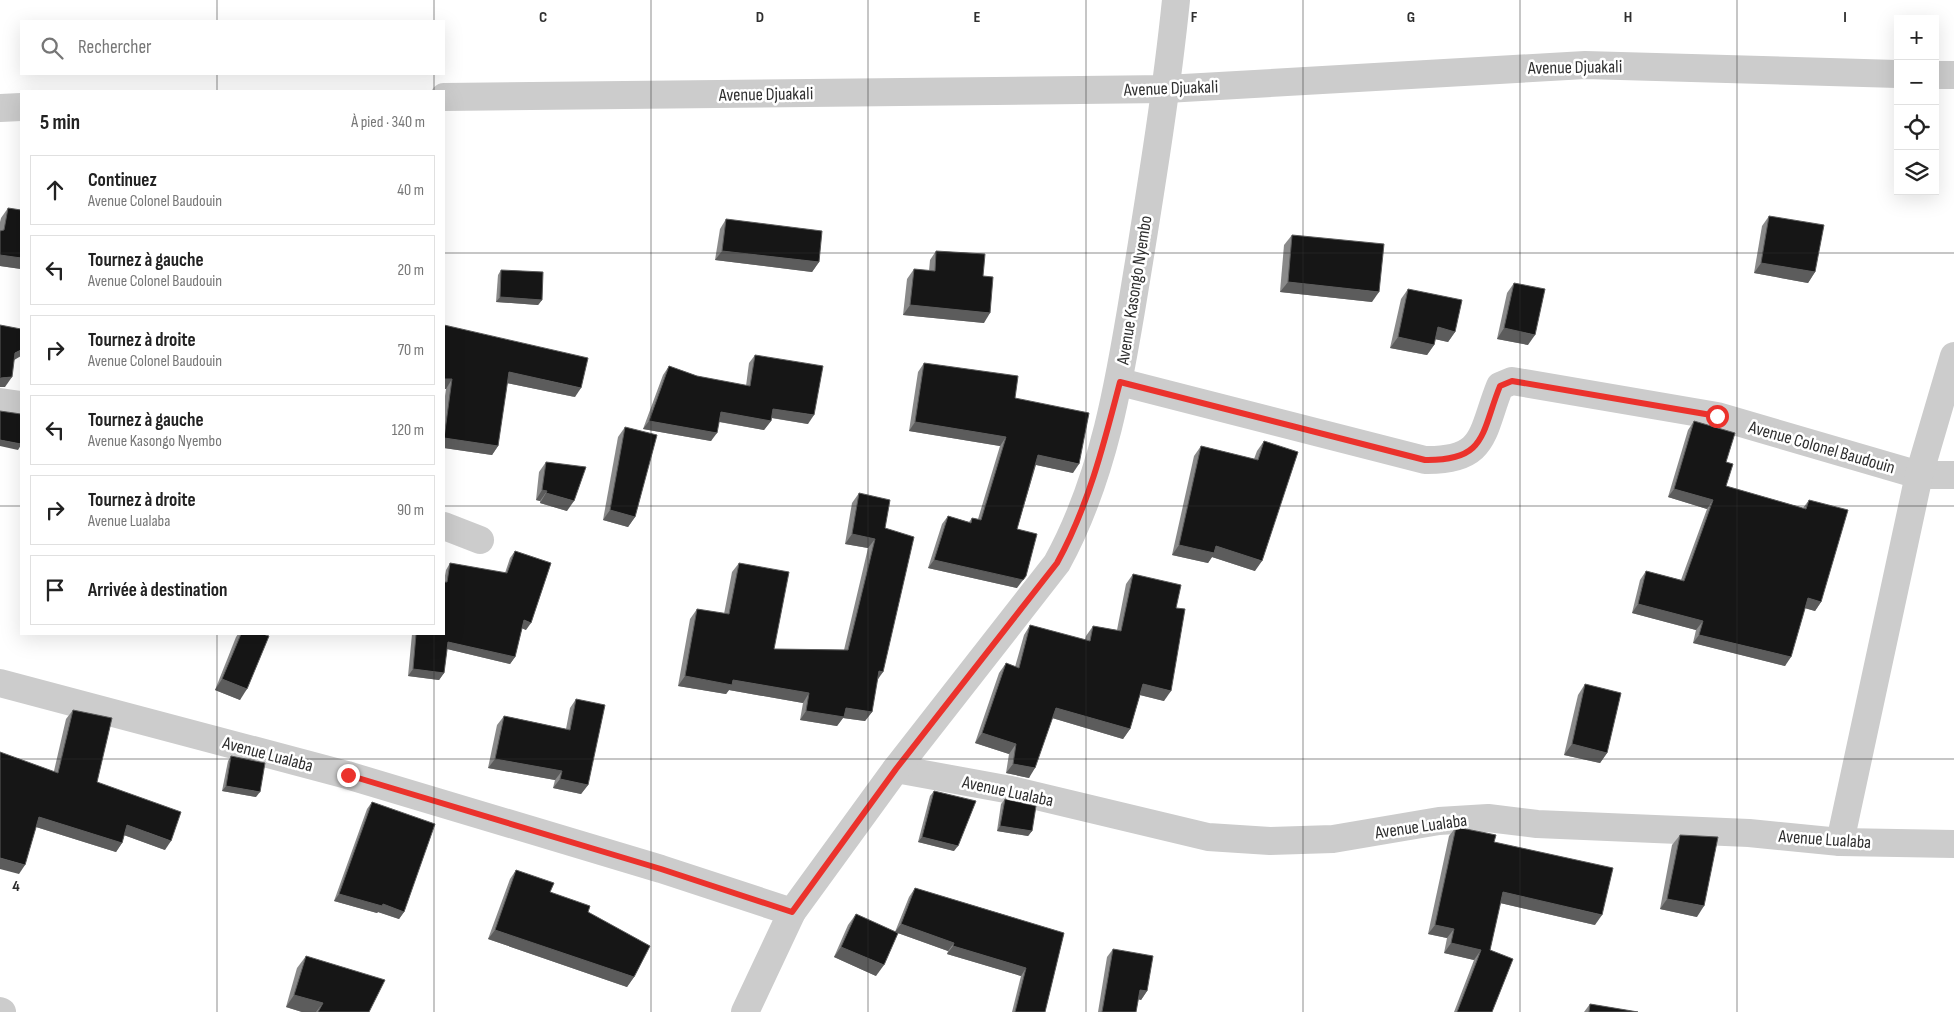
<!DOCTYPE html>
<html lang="fr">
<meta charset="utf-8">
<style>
body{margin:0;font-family:"Sofia Sans Condensed",sans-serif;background:#f2f2f2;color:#222}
.controls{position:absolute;right:15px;top:15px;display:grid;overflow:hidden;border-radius:0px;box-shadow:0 5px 20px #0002}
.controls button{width:45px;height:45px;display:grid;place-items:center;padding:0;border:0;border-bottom:1px solid #e0e0e0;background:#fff;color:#222;font:25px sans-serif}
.stop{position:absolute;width:15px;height:15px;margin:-11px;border:4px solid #eb322c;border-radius:50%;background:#fff}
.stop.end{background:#eb322c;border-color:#fff;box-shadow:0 1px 5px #0008}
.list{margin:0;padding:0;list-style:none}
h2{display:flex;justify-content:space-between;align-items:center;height:65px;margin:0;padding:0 20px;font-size:21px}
h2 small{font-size:16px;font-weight:400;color:#767676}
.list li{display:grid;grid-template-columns:32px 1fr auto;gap:15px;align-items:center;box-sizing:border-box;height:70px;margin:0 10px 10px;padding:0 10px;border:1px solid #e0e0e0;border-radius:0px}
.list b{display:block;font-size:19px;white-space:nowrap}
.list p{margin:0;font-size:16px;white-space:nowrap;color:#767676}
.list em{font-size:16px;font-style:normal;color:#767676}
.icon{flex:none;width:28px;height:28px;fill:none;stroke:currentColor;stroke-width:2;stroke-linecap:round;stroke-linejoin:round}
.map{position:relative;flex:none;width:1954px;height:1012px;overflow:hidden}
.search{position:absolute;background:#fff;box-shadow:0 5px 20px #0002;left:20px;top:20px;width:425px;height:55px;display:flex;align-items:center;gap:12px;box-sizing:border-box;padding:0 18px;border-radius:0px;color:#767676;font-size:19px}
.panel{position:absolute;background:#fff;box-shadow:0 5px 20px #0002;left:20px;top:90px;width:425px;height:545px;border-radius:0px}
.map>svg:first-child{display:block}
</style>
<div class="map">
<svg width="1954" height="1012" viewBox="0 0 1954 1012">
<rect width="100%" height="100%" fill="#fff"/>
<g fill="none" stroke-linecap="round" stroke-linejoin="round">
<g stroke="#ccc" stroke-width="28">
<path d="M1935 75H1954"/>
<path d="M444 97 1166 89 1585 65 1898 74"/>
<path d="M0 108 21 107"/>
<path d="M1120 382 1425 460C1487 461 1481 433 1500 386L1512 381 1717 416 1919 475H1954"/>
<path d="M0 402 21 405"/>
<path d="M444 526 480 540"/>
<path d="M0 683 347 775 661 869 792 912"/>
<path d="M896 769 1011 790 1208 837 1270 841 1333 839 1439 821 1488 818 1537 824 1749 833 1840 842 1954 844"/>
<path d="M1840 842 1919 475 1954 356"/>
<path d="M0 1011 2 1012"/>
<path d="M745 1012 792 912 896 769 1057 563C1108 470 1122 365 1139 262 1153 175 1167 88 1176 0"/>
</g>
</g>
<g fill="#8a8a8a">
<path d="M8 208 21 269 0 266V222L1 218Z"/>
<path d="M1769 216 1815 272 1808 283 1754 273 1762 226Z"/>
<path d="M726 219 819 262 812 272 715 260 720 229Z"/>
<path d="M1292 235 1372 302 1280 292 1284 245Z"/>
<path d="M936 251 983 276 984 323 903 315 907 279 914 269 929 271 930 260Z"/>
<path d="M501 270 542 300 538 305 496 302 498 275Z"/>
<path d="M1514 283 1528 345 1497 339 1507 293Z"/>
<path d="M1408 289 1455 332 1448 342 1435 339 1434 345 1427 355 1390 348 1401 299Z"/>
<path d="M444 325 575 397 507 383 498 446 492 455 444 448V403L446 389H444Z"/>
<path d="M755 355 808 424 771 418V421L764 430 719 422 711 441 643 429 663 375 669 366 697 376 746 386 749 363Z"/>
<path d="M924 363 1015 398 1073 473 1036 465 1017 529V588L928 568 942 524 948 516 969 522 972 518 978 519 1000 446 909 431 918 372Z"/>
<path d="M1694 421 1726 462V486L1803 508 1809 500 1821 602 1815 611 1805 608 1785 666 1693 643 1696 630 1632 613 1640 580 1646 571 1681 580 1707 509 1668 497 1688 430Z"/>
<path d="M625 427 635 517 628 527 603 520 618 437Z"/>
<path d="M1264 441 1255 571 1212 557 1208 563 1172 555 1194 456 1201 446 1254 459 1257 451Z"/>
<path d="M546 462 567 511 540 503V501L536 500 539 472Z"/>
<path d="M859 493 885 528 877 680 872 712 865 721 843 718 837 726 800 720 803 703 729 690 726 694 678 686 690 619 697 609 724 614 732 572 739 563 774 649 844 650 868 548 845 544 852 503Z"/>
<path d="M515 551 526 630 522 628 515 657 510 664 447 649 444 673 439 680 408 676 412 634H444V581L446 570 450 563 505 573 510 558Z"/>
<path d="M1133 574 1176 608 1164 701 1140 695 1130 729 1123 739 1052 718 1029 778 1006 773 1009 754 975 743 999 673 1006 663 1015 667 1024 635 1030 625 1085 640 1086 636 1093 626 1117 630 1126 584Z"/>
<path d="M238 634H263L240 700 215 690 236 637Z"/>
<path d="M1585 684 1607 753 1600 763 1564 755 1578 695Z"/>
<path d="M576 699 588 785 581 794 553 788 555 780 488 768 497 725 504 716 566 729 570 708Z"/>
<path d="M73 710 97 782 165 850 124 835 122 843 116 852 36 827 19 874 54 771 66 719Z"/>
<path d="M231 756 256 797 222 791 228 761Z"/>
<path d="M934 791 954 851 918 842 930 796Z"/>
<path d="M1005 799 1032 831 1028 836 997 831 1001 804Z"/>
<path d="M372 802 404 912 399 919 378 912 377 913 334 901 367 809Z"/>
<path d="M1456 827 1494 842 1595 925 1500 903 1490 950 1492 1012H1454L1474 960 1444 953 1447 938 1428 934 1449 836Z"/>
<path d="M1680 835 1697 917 1660 909 1672 845Z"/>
<path d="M516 870 550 892 588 912 634 977 627 987 488 939 510 879Z"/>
<path d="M915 888 1064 933 1045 1012H1012L1021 976 947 954 948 951 895 932 909 897Z"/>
<path d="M856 914 876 976 834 957 848 925Z"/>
<path d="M1113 949 1147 991 1141 1000 1138 999 1136 1012H1098L1107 957Z"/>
<path d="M306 956 369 1012H302L286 1007 297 968Z"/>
<path d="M1590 1004 1638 1012H1584Z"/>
</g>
<g fill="#5c5c5c">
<path d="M722 251 819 262 812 272 715 260Z"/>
<path d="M0 255 21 258V269L0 266Z"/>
<path d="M1761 263 1815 272 1808 283 1754 273Z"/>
<path d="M1288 282 1379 292 1372 302 1280 292Z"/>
<path d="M500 297 542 300 538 305 496 302Z"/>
<path d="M910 305 990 313 984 323 903 315Z"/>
<path d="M1438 327 1455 332 1448 342 1430 338Z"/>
<path d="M1504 328 1535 335 1528 345 1497 339Z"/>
<path d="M1398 337 1434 345 1427 355 1390 348Z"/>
<path d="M21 350V356L9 363 15 353Z"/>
<path d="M509 372 581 388 575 397 502 382Z"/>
<path d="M12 377 5 387H0V379L1 378Z"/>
<path d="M444 379H452L446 389H444Z"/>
<path d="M773 409 814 415 808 424 767 417Z"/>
<path d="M721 412 771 421 764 430 715 421Z"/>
<path d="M649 421 717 433 711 441 643 429Z"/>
<path d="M915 422 1006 437 1000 446 909 431Z"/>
<path d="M444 438 498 446 492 455 444 448Z"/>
<path d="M0 440 21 444V445L18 450 0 446Z"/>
<path d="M1038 455 1079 464 1073 473 1032 464Z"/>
<path d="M1674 489 1713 500 1707 509 1668 497Z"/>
<path d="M542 490 547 491 540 501 536 500Z"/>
<path d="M546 493 574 501 567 511 540 503Z"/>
<path d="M610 510 635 517 628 527 603 520Z"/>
<path d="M852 534 875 539 868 548 845 544Z"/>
<path d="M1179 545 1216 546 1262 561 1255 571 1212 557 1208 563 1172 555Z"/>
<path d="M934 560 1026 576 1017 588 928 568Z"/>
<path d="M1808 598 1821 602 1815 611 1801 607Z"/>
<path d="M1638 604 1703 621 1696 630 1632 613Z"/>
<path d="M524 620 531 623 526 630 519 627Z"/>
<path d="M1699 635 1791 657 1785 666 1693 643Z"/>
<path d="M448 642 515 657 510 664 443 648Z"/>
<path d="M413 669 444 673 439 680 408 676Z"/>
<path d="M879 671 883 672 876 682Z"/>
<path d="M685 676 733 680 809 693 803 703 729 690 726 694 678 686Z"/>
<path d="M222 679 247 689 240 700 215 690Z"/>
<path d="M1143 684 1171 691 1164 701 1136 694Z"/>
<path d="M846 708 872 712 865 721 843 718 837 726 800 720 806 711Z"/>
<path d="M1056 708 1130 729 1123 739 1049 717Z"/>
<path d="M982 733 1016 744 1009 754 975 743Z"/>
<path d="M1572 744 1607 753 1600 763 1564 755Z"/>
<path d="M495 759 562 771 555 780 488 768Z"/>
<path d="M1013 764 1035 768 1029 778 1006 773Z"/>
<path d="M560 779 588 785 581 794 553 788Z"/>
<path d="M226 786 260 792 256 797 222 791Z"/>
<path d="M39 817 122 843 116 852 33 826Z"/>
<path d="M127 825 171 841 165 850 121 834Z"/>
<path d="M1000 826 1032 831 1028 836 997 831Z"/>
<path d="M922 837 958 846 954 851 918 842Z"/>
<path d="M0 858 25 865 19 874 0 869Z"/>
<path d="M1503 892 1602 915 1595 925 1496 902Z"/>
<path d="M339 894 383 904 404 912 399 919 378 912 377 913 334 901Z"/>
<path d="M1667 899 1704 906 1697 917 1660 909Z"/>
<path d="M901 924 954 943 948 951 895 932Z"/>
<path d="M1435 925 1454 929 1447 938 1428 934Z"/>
<path d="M495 930 634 977 627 987 488 939Z"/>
<path d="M1451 943 1481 950 1474 960 1444 953Z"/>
<path d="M953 946 1026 968 1021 976 947 954Z"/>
<path d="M841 947 884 965 876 976 834 957Z"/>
<path d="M1140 990 1147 991 1141 1000 1134 998Z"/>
<path d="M294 995 323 1003 316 1012H302L286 1007Z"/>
</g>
<g fill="#161616" stroke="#5c5c5c">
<path d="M8 208 21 210V258L0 255V231L4 230Z"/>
<path d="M1769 216 1824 225 1815 272 1761 263Z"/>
<path d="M726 219 822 231 819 262 722 251Z"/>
<path d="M1292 235 1384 244 1379 292 1288 282Z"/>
<path d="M936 251 985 254 983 276 993 277 990 313 910 305 914 269 935 271Z"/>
<path d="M501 270 543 272 542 300 500 297Z"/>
<path d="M1514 283 1545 289 1535 335 1504 328Z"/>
<path d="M1408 289 1462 300 1455 332 1438 327 1434 345 1398 337Z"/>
<path d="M0 325 21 329V350L15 353 12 377 1 378 0 379Z"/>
<path d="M444 325 588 358 581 388 509 372 498 446 444 438 452 379H444Z"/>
<path d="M755 355 823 366 814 415 773 409 771 421 721 412 717 433 649 421 669 366 697 376 750 386Z"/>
<path d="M924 363 1018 376 1015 398 1089 413 1079 464 1038 455 1017 529 1037 534 1026 576 1023 580 934 560 948 516 971 523 972 518 981 520 1006 437 915 422Z"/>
<path d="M0 411 21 414V444L0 440Z"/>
<path d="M1694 421 1735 433 1726 462 1733 464 1726 486 1806 509 1809 500 1848 510 1821 602 1808 598 1791 657 1699 635 1703 621 1638 604 1646 571 1684 581 1713 500 1674 489Z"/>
<path d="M625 427 657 435 635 517 610 510Z"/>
<path d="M1264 441 1298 452 1262 561 1216 546 1214 553 1179 545 1201 446 1258 460Z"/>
<path d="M546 462 586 467 574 501 546 493 547 491 542 490Z"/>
<path d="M859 493 890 500 885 528 914 537 883 672 879 671 872 712 846 708 844 717 806 711 809 693 733 680 732 685 685 676 697 609 729 614 739 563 789 572 774 649 848 650 875 539 852 534Z"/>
<path d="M515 551 551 563 531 623 524 620 515 657 448 642 444 673 413 669 416 634H444V582H447L450 563 507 573Z"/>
<path d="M1133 574 1181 585 1176 608 1185 609 1171 691 1143 684 1130 729 1056 708 1035 768 1013 764 1016 744 982 733 1006 663 1019 668 1030 625 1090 641 1093 626 1121 631Z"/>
<path d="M241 634H263L269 636 247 689 222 679Z"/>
<path d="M1585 684 1621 693 1607 753 1572 744Z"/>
<path d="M576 699 605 705 588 785 560 779 562 771 495 759 504 716 570 730Z"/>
<path d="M73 710 112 718 97 782 181 812 171 841 127 825 122 843 39 817 25 865 0 858V752L58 773Z"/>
<path d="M231 756 265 763 260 792 226 786Z"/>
<path d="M934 791 976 801 958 846 922 837Z"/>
<path d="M1005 799 1036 806 1032 831 1000 826Z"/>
<path d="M372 802 435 824 404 912 383 904 382 906 339 894Z"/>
<path d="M1456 827 1496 835 1494 842 1613 868 1602 915 1503 892 1490 950 1513 959 1492 1012H1457L1481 950 1451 943 1454 929 1435 925Z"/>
<path d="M1680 835 1718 837 1704 906 1667 899Z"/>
<path d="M516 870 554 883 550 892 590 906 588 912 650 946 634 977 495 930Z"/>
<path d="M915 888 1064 933 1045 1012H1015L1026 968 953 946 954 943 901 924Z"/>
<path d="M856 914 898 933 884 965 841 947Z"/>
<path d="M1113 949 1153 956 1147 991 1140 990 1136 1012H1102Z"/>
<path d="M306 956 385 980 369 1012H318L323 1003 294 995Z"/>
<path d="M1590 1004 1638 1012H1589Z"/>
</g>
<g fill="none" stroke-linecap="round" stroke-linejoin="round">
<path stroke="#eb322c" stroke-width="6" d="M348 775 661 869 792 912 896 769 1057 563C1088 507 1104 444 1120 382L1425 460C1487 461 1481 433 1500 386L1512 381 1717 416"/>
</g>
<path fill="none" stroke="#2f2f2f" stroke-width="1" stroke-opacity="0.55" d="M217 0V21M434 0V21M651 0V1012M868 0V1012M1086 0V1012M1303 0V1012M1520 0V1012M1737 0V1012M217 74V91M434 74V91M0 253H21M444 253H1954M0 506H21M444 506H1954M217 634V1012M434 634V1012M0 759H1954"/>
<g text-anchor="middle" stroke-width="5" stroke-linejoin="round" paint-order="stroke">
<g font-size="18" fill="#2f2f2f" stroke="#fff">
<text transform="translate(1575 67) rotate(-1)" y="6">Avenue Djuakali</text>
<text transform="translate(1171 88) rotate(-2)" y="6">Avenue Djuakali</text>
<text transform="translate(766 94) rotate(-1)" y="6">Avenue Djuakali</text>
<text transform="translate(1134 290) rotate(-81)" y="6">Avenue Kasongo Nyembo</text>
<text transform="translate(1822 447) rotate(16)" y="6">Avenue Colonel Baudouin</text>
<text transform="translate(268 754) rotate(15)" y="6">Avenue Lualaba</text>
<text transform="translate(1008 791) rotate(12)" y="6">Avenue Lualaba</text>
<text transform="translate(1421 826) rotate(-8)" y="6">Avenue Lualaba</text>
<text transform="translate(1825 839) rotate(4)" y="6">Avenue Lualaba</text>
</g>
</g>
<g font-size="16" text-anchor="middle" font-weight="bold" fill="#2f2f2f" stroke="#fff" stroke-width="5" stroke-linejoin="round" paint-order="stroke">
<text x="543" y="22">C</text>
<text x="760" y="22">D</text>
<text x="977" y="22">E</text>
<text x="1194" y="22">F</text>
<text x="1411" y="22">G</text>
<text x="1628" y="22">H</text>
<text x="1845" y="22">I</text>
<text x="16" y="891">4</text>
</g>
</svg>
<div class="controls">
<button>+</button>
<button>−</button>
<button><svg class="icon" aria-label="locate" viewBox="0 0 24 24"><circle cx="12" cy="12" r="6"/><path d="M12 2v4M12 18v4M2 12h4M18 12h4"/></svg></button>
<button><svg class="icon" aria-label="layers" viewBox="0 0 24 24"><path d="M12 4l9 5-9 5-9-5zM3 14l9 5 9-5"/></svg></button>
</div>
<div class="stop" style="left:1717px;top:416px"></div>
<div class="stop end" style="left:348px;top:775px"></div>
<div class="search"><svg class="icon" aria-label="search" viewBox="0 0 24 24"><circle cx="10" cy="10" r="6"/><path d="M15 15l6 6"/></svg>Rechercher</div>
<section class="panel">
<h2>5 min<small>À pied · 340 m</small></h2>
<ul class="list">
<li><svg class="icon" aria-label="ahead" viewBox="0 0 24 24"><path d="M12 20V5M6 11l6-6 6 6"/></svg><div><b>Continuez</b><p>Avenue Colonel Baudouin</p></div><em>40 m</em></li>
<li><svg class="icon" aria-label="left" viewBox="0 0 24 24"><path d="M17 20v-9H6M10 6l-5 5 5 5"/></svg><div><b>Tournez à gauche</b><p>Avenue Colonel Baudouin</p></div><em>20 m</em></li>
<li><svg class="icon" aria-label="right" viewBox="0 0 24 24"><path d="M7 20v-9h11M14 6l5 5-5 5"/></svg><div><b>Tournez à droite</b><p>Avenue Colonel Baudouin</p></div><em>70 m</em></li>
<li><svg class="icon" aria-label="left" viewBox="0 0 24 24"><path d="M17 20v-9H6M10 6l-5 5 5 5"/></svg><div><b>Tournez à gauche</b><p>Avenue Kasongo Nyembo</p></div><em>120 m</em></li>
<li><svg class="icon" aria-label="right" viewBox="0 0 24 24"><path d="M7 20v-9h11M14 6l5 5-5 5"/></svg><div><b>Tournez à droite</b><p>Avenue Lualaba</p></div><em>90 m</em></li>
<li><svg class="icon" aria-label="arrive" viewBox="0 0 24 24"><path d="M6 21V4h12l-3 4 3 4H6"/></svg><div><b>Arrivée à destination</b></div></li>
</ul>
</section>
</div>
